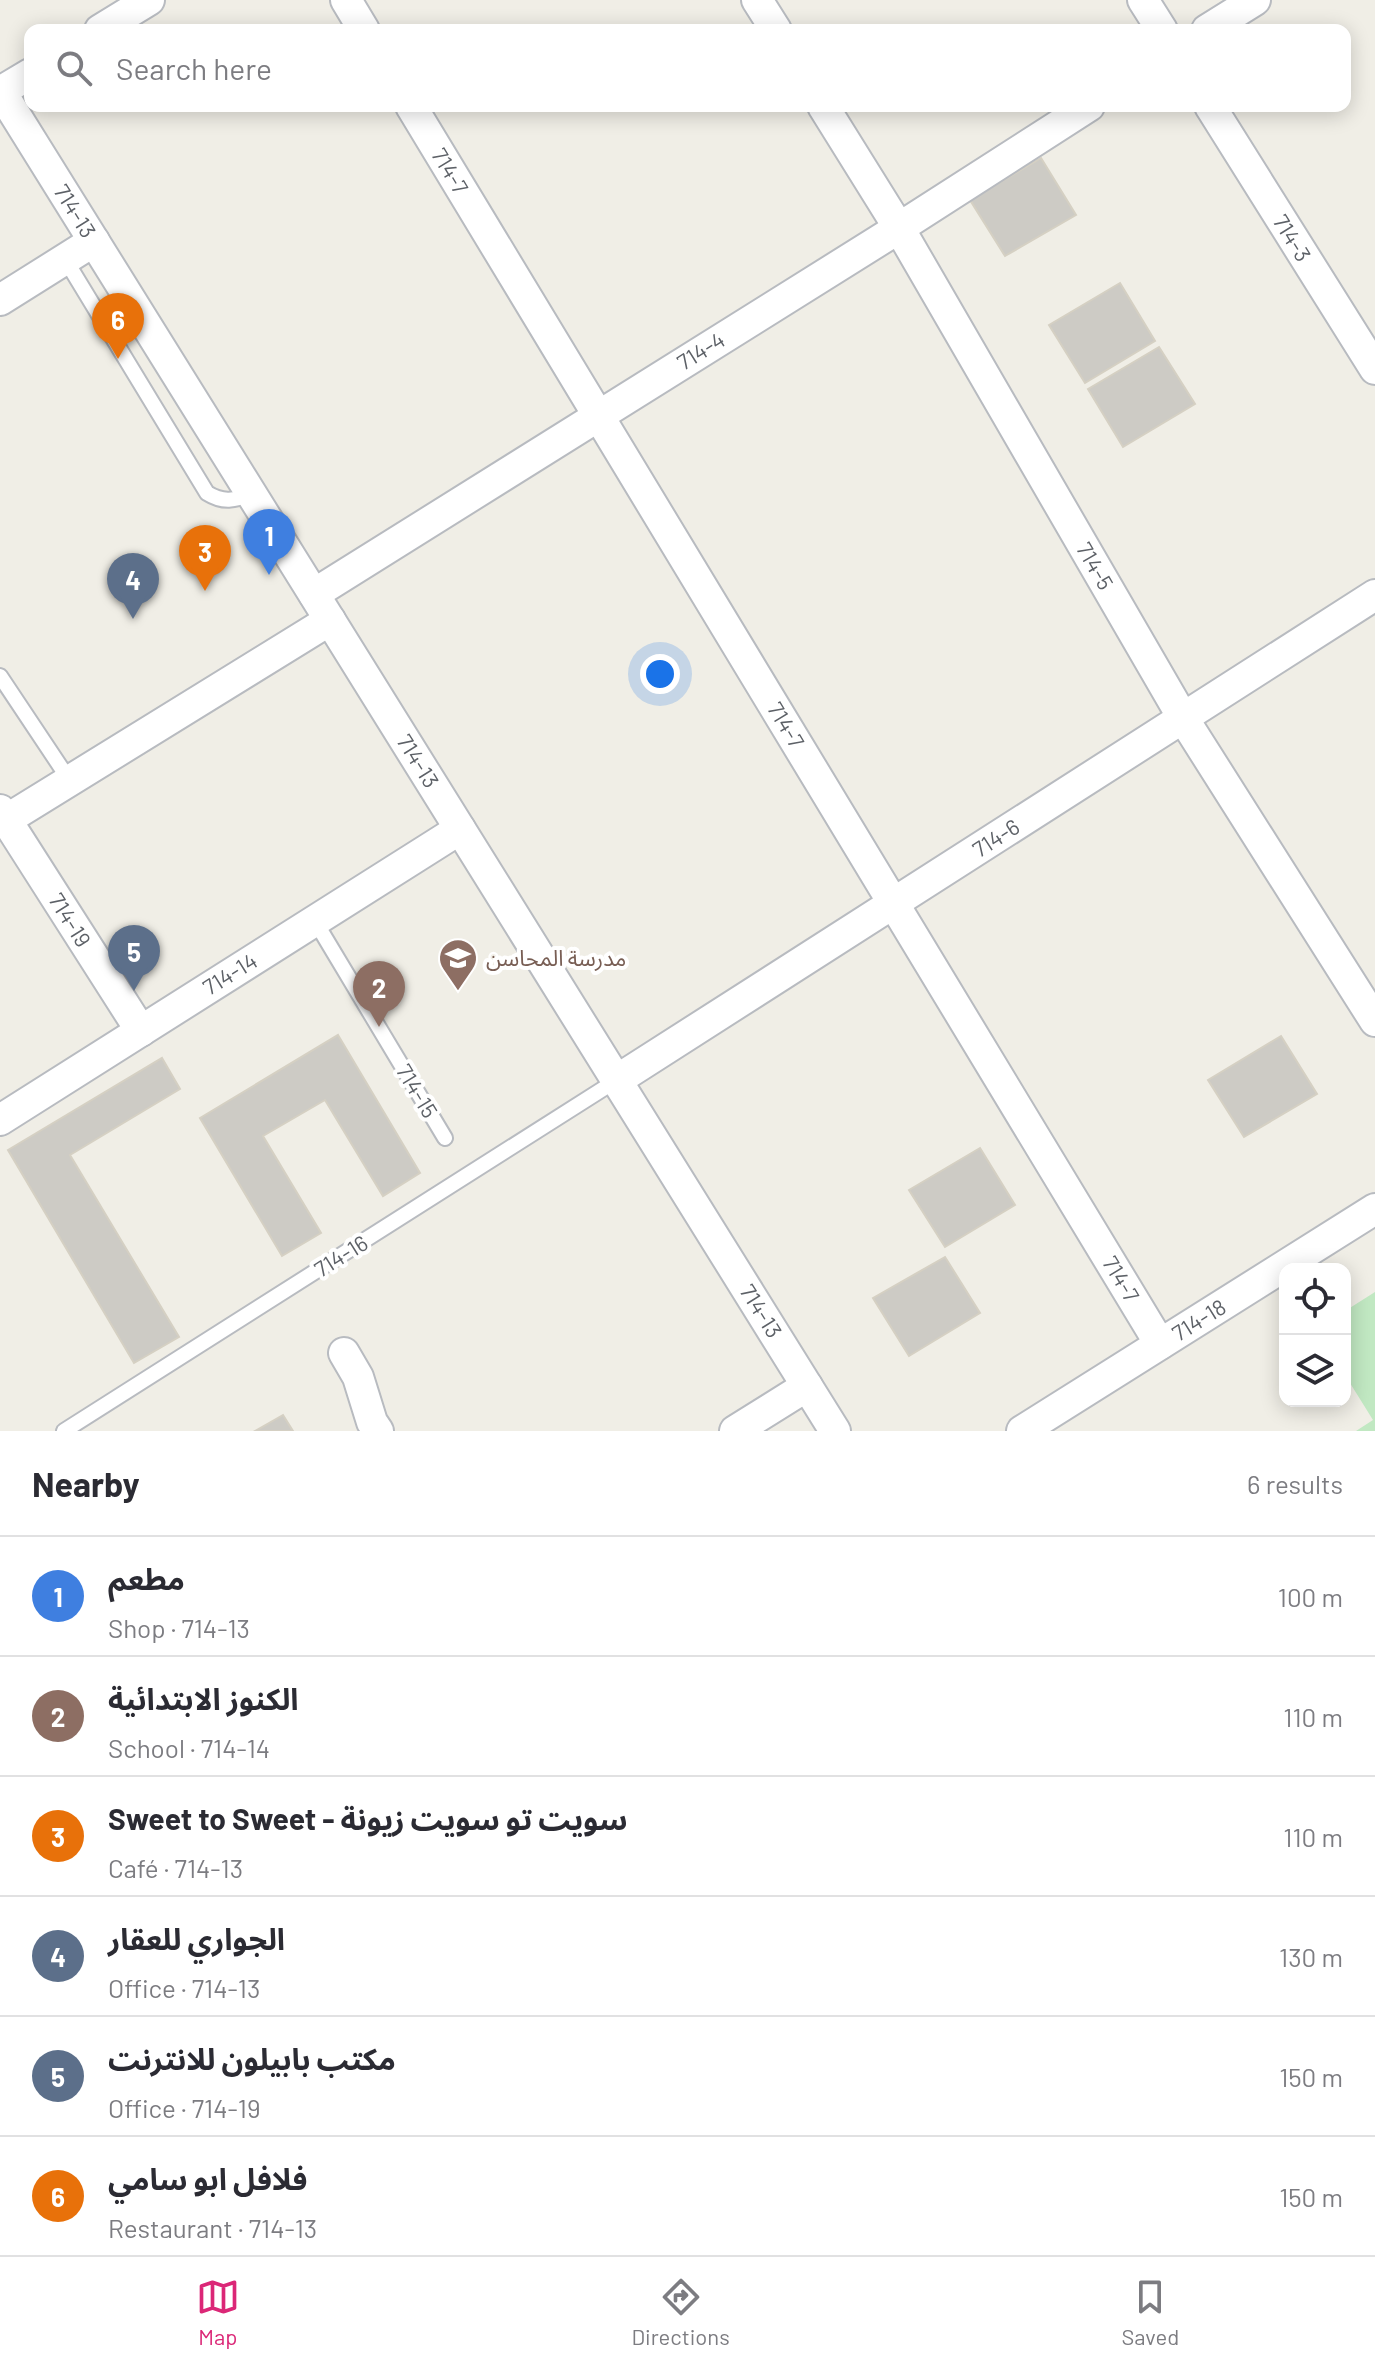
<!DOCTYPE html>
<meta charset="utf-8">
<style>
body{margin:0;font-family:Barlow,"Noto Sans Arabic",sans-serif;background:#f2f2f3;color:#2b2b33}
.controls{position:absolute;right:24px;bottom:24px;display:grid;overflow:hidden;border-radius:16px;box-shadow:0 4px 20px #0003}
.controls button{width:72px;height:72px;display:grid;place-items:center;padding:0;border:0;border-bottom:2px solid #e1e1e2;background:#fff;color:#2b2b33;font:40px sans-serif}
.you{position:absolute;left:660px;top:674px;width:28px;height:28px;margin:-20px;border:6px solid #fff;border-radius:50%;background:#1a73e8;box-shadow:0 0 0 12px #1a73e833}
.badge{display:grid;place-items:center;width:52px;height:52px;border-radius:50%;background:#db2777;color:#fff;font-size:26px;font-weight:700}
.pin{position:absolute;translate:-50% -66px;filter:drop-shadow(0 2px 4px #0008)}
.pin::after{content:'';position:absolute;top:42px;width:28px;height:24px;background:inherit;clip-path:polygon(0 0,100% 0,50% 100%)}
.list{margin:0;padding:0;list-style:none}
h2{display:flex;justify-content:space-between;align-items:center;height:104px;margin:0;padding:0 32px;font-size:34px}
h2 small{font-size:26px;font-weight:400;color:#7c7c81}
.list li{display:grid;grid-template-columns:52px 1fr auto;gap:24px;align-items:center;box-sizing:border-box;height:120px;padding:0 32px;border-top:2px solid #e1e1e2}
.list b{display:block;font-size:30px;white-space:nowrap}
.list p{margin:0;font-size:26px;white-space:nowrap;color:#7c7c81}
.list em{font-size:26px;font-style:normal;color:#7c7c81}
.icon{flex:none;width:44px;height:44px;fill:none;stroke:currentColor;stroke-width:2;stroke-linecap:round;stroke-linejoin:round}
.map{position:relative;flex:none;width:1375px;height:1431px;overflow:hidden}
.search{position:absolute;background:#fff;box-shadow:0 4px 20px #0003;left:24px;right:24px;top:24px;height:88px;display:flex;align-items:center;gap:20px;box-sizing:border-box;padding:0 28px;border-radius:16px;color:#7c7c81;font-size:30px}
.sheet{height:824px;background:#fff}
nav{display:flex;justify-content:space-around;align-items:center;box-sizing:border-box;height:112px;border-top:2px solid #e1e1e2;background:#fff;font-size:22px;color:#7c7c81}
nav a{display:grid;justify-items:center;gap:4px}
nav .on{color:#db2777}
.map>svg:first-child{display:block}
</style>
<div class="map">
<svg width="1375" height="1431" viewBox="0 0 1375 1431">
<rect width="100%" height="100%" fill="#f0eee6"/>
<path fill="#c1e8c2" d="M1375 1292V1431H1356L1373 1420 1345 1375V1311Z"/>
<g fill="#cdcbc5" stroke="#d5d0c3" stroke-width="2">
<path d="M1041 158 1076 215 1005 256 970 200Z"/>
<path d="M1120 283 1155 341 1085 383 1049 325Z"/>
<path d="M1159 347 1195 404 1123 447 1088 389Z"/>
<path d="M338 1035 420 1173 383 1196 325 1100 263 1136 321 1233 282 1256 200 1118Z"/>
<path d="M1281 1036 1317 1094 1244 1137 1208 1080Z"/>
<path d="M162 1058 180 1089 70 1155 179 1337 134 1363 8 1150Z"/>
<path d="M980 1148 1015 1205 945 1247 909 1190Z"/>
<path d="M945 1257 980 1313 909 1356 873 1298Z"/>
<path d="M283 1415 293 1431H255Z"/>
</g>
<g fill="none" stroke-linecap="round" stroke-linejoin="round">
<defs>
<g id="lane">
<path d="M65 259 207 493C223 503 235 501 251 493"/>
<path d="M0 676 70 781"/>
<path d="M315 921 445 1138"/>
<path d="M64 1431 617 1080"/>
</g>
<g id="street">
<path d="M346 0 364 30"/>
<path d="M757 0 776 30"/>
<path d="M1143 0 1162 30"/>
<path d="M100 30 149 0"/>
<path d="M1207 30 1255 0"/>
<path d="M0 92 30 74"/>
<path d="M1 92 835 1431"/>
<path d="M411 106 1160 1344"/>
<path d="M823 106 899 228 1183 718 1375 1021"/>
<path d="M1210 106 1375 369"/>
<path d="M0 300 94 241"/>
<path d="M314 594 899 228 1089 106"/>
<path d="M0 810 141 1031"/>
<path d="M6 820 330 620"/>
<path d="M617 1080 1375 595"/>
<path d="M0 1120 460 829"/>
<path d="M344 1353 358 1377 372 1422 378 1431"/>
<path d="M735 1431 807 1386"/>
<path d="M1022 1431 1375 1209"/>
</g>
</defs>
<use href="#lane" stroke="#b8bbc0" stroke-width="18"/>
<use href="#street" stroke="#b8bbc0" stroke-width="34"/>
<use href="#lane" stroke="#fff" stroke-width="14"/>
<use href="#street" stroke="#fff" stroke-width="30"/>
</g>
<defs>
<symbol id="school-pin" viewBox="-11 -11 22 30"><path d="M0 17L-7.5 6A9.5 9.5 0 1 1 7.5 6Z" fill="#8d6e63" stroke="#fff"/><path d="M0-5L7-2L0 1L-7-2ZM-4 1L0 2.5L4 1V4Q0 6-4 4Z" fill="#fff"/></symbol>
</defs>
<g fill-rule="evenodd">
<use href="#school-pin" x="436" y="936" width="44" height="60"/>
</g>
<g text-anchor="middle" stroke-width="8" stroke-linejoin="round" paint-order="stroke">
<g font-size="22" fill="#5d6167" stroke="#fff">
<text transform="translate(450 171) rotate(59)" y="8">714-7</text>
<text transform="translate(75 211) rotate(58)" y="8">714-13</text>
<text transform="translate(1292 238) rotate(58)" y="8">714-3</text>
<text transform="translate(701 351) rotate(-32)" y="8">714-4</text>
<text transform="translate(1095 566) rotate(60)" y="8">714-5</text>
<text transform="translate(786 725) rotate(59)" y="8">714-7</text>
<text transform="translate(418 761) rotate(58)" y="8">714-13</text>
<text transform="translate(996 838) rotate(-33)" y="8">714-6</text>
<text transform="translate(70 920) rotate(58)" y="8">714-19</text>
<text transform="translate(230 974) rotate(-32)" y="8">714-14</text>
<text transform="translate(417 1091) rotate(59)" y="8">714-15</text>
<text transform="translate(341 1256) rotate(-32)" y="8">714-16</text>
<text transform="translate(1121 1279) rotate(59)" y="8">714-7</text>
<text transform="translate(761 1311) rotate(58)" y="8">714-13</text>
<text transform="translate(1199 1320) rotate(-32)" y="8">714-18</text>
</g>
<g font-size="22" fill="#785e54" stroke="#fff" text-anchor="start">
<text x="486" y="966">مدرسة المحاسن</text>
</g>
</g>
</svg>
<div class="controls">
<button><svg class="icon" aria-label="locate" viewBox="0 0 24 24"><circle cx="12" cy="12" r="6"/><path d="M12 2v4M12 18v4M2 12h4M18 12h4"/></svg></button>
<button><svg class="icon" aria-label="layers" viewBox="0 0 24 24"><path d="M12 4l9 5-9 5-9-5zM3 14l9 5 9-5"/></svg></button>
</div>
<div class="you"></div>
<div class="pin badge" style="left:269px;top:575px;background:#3f7fe0">1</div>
<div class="pin badge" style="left:379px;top:1027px;background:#8d6e63">2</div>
<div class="pin badge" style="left:205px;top:591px;background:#e8710a">3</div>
<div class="pin badge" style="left:133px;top:619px;background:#5c6f8a">4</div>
<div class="pin badge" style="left:134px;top:991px;background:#5c6f8a">5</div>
<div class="pin badge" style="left:118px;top:359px;background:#e8710a">6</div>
<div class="search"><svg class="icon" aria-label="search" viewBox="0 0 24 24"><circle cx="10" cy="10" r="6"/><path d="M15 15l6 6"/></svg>Search here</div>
</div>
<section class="sheet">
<h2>Nearby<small>6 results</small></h2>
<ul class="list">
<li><span class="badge" style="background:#3f7fe0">1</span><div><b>مطعم</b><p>Shop · 714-13</p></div><em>100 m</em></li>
<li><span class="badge" style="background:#8d6e63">2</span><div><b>الكنوز الابتدائية</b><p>School · 714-14</p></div><em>110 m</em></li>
<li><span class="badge" style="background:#e8710a">3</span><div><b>Sweet to Sweet - سويت تو سويت زيونة</b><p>Café · 714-13</p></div><em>110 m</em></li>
<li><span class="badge" style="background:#5c6f8a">4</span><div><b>الجواري للعقار</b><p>Office · 714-13</p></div><em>130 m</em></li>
<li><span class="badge" style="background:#5c6f8a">5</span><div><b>مكتب بابيلون للانترنت</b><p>Office · 714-19</p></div><em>150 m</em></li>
<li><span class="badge" style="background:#e8710a">6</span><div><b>فلافل ابو سامي</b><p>Restaurant · 714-13</p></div><em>150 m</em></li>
</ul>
</section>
<nav>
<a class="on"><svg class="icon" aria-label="map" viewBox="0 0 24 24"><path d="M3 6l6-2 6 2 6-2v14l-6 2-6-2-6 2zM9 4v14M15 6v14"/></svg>Map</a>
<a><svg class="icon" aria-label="directions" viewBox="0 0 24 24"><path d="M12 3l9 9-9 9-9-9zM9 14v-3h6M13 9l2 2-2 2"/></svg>Directions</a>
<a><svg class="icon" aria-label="saved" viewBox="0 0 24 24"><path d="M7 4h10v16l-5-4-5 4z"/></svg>Saved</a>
</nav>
